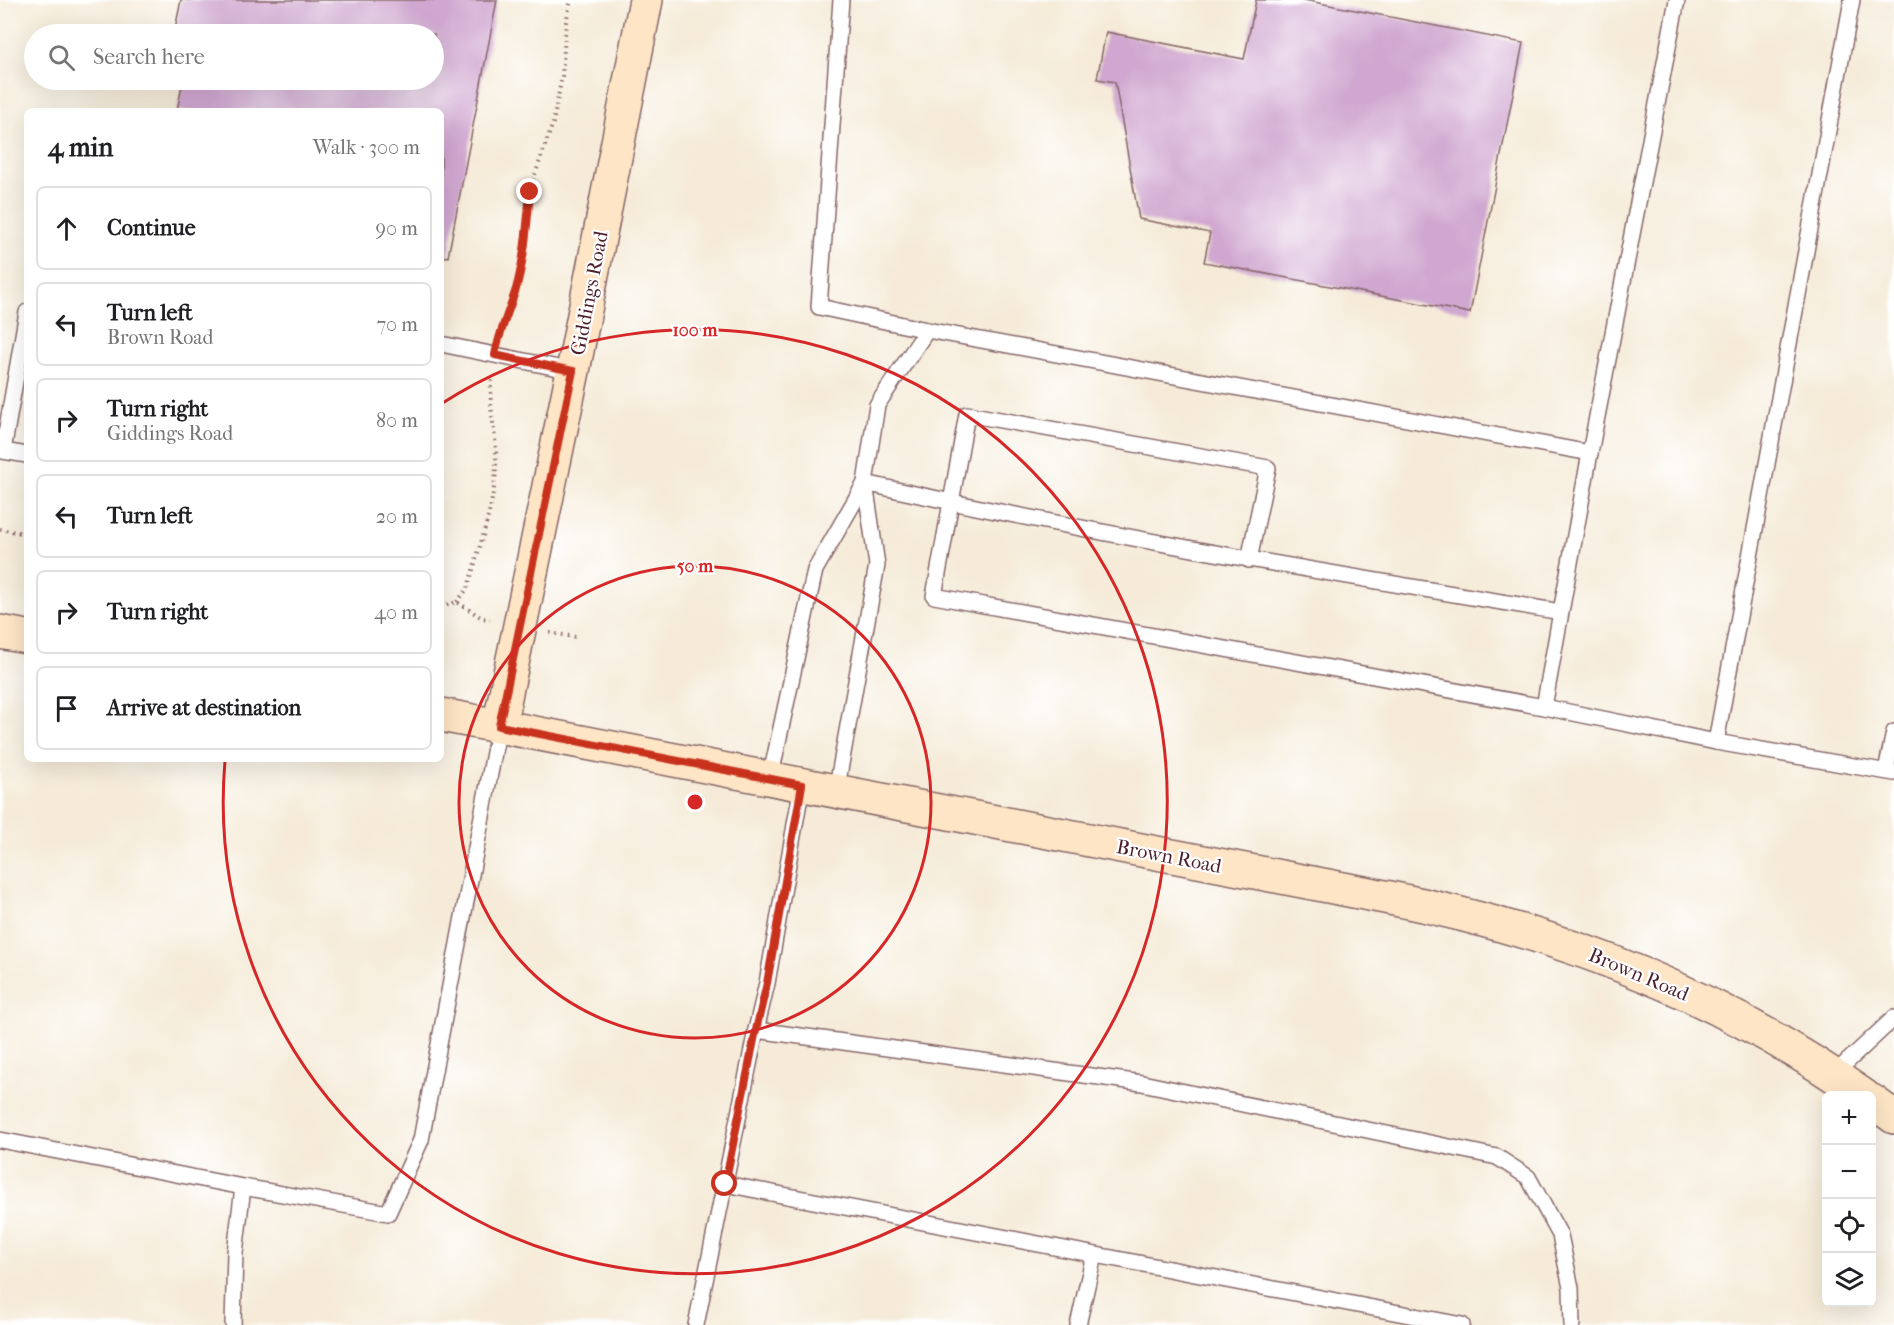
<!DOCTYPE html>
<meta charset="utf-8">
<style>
body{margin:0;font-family:"IM FELL French Canon",serif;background:#f6f6f6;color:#202124}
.controls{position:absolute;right:18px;bottom:18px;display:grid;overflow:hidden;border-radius:9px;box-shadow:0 6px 24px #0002}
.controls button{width:54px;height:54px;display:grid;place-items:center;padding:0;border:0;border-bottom:2px solid #e0e0e0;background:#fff;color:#202124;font:30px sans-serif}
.stop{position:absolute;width:18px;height:18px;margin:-14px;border:4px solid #c8321e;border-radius:50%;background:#fff}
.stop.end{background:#c8321e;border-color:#fff;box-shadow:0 2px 6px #0008}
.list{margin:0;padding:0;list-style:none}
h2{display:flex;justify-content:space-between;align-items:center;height:78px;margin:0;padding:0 24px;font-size:26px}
h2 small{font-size:20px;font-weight:400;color:#757577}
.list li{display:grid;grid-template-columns:39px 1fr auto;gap:18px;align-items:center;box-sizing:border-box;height:84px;margin:0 12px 12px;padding:0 12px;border:2px solid #e0e0e0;border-radius:9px}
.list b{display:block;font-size:22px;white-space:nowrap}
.list p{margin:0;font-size:20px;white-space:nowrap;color:#757577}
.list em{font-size:20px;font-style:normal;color:#757577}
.icon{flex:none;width:33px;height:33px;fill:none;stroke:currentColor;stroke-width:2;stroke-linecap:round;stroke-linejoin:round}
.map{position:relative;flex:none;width:1894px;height:1325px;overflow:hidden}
.search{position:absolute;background:#fff;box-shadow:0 6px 24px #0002;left:24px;top:24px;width:420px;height:66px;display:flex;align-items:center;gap:15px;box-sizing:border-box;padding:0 21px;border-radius:33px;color:#757577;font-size:22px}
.panel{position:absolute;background:#fff;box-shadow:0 6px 24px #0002;left:24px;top:108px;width:420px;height:654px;border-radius:9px}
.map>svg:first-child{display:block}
</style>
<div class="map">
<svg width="1894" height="1325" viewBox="0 0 1894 1325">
<rect width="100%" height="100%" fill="#fff"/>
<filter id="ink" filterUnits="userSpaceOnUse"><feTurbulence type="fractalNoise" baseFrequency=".0167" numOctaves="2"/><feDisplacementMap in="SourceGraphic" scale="12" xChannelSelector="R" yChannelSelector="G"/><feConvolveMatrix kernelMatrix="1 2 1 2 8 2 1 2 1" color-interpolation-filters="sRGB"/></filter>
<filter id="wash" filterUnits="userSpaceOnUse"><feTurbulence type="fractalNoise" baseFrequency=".008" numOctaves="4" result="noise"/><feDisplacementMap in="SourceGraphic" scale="24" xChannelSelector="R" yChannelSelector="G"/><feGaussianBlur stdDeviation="1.35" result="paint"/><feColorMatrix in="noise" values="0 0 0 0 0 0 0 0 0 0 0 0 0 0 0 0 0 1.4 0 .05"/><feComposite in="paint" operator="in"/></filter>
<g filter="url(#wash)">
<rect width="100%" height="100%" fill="#f5ebd8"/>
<g id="blocks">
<g fill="#d0a7d0">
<path d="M181 0H497L448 257 441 256V111H177L183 80H434V34H174Z"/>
<path d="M1256 0H1304L1523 43 1470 313 1204 262 1210 233 1139 219 1115 82 1097 79 1106 32 1244 59Z"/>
</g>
</g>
</g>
<g filter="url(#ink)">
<use href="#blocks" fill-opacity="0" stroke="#866668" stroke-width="1.5"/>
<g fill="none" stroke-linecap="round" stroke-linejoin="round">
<defs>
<g id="lane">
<path d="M841 0 819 307 927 330 1590 453 1561 612"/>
<path d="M27 312 3 451 27 455"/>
<path d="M927 330 877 405 865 483C1095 535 1328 573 1561 612L1544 707"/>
<path d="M441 344 573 371"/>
<path d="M1590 453 1677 0"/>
<path d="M1249 560 1268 468 967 414 934 596 1544 707 1716 742 1894 773"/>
<path d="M1716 742 1852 0"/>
<path d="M1886 771 1894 732"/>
<path d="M770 779 815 570 865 483"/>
<path d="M836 792 877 565 865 483"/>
<path d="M756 1030 1142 1083 1497 1157 1528 1177 1560 1235 1571 1288 1572 1325"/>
<path d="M1833 1075 1894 1018"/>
<path d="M0 1140 243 1187 235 1253 233 1325"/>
<path d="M725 1184 1462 1325"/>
<path d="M243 1187 388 1213 421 1140 499 726"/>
<path d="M696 1325 756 1030 767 983 802 785"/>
<path d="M1078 1325 1094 1255"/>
</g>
<g id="secondary">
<path d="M0 632 27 637"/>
<path d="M441 715 1390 898C1559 932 1722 996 1864 1096"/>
<path d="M499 726 573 371 646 0"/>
<path d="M1872 1101 1894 1117"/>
</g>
</defs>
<use href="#lane" stroke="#866668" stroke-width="18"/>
<use href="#secondary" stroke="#866668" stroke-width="36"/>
<g stroke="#866668" stroke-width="4" stroke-dasharray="1.5 4.5" stroke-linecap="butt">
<path d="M501 332 516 289 526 242 529 192 553 123 562 76 566 22 571 0"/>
<path d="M0 529 27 534"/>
<path d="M457 602 468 588C478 550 495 504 496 466 498 436 487 407 492 378"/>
<path d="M441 606 457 602 482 618 490 619"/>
<path d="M550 633 576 637"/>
</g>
<use href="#lane" stroke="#fff" stroke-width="15"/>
<use href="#secondary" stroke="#fde5c5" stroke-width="33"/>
</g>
</g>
<g fill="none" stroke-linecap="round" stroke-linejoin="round" filter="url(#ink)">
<path stroke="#c8321e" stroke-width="8" d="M530 192C527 225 525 257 516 289 509 311 499 332 495 355L573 371 499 726 802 785 767 983 756 1030 725 1184"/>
</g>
<g fill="none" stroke="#d62828" stroke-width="3">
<circle cx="695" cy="802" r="236"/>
<path d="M441 404A472 472 0 1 1 225 761"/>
</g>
<g text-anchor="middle" stroke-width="4.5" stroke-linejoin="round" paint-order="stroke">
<g font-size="20" fill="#4a1f2b" stroke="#fff">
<text transform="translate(589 293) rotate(-79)" y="7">Giddings Road</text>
<text transform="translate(1169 856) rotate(11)" y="7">Brown Road</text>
<text transform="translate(1639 974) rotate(23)" y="7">Brown Road</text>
</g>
</g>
<circle cx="695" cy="802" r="9" fill="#d62828" stroke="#fff" stroke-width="3"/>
<g font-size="18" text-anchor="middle" font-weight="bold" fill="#d62828" stroke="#fff" stroke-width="4.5" stroke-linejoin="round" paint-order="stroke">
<text x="695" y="336">100 m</text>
<text x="695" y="572">50 m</text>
</g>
</svg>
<div class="controls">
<button>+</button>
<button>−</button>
<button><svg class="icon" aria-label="locate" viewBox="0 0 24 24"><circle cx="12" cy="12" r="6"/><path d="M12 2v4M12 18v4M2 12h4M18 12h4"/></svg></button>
<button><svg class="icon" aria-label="layers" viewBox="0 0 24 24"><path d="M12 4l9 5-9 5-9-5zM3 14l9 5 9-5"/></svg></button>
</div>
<div class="stop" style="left:725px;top:1184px"></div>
<div class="stop end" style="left:530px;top:192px"></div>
<div class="search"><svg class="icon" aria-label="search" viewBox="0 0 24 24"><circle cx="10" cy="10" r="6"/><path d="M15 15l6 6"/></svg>Search here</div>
<section class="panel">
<h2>4 min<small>Walk · 300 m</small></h2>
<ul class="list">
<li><svg class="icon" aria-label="ahead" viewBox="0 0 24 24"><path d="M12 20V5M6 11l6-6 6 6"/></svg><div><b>Continue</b></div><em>90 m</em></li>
<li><svg class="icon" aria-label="left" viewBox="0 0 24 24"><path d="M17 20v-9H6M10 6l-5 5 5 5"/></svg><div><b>Turn left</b><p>Brown Road</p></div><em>70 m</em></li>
<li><svg class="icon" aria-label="right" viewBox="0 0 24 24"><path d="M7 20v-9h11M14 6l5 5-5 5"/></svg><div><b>Turn right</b><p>Giddings Road</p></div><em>80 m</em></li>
<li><svg class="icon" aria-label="left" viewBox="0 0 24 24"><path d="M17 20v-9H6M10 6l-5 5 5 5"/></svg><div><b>Turn left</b></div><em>20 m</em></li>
<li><svg class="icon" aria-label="right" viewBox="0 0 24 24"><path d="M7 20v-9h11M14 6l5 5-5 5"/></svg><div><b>Turn right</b></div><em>40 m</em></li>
<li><svg class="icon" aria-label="arrive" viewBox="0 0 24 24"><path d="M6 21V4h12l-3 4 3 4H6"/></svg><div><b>Arrive at destination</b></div></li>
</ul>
</section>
</div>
